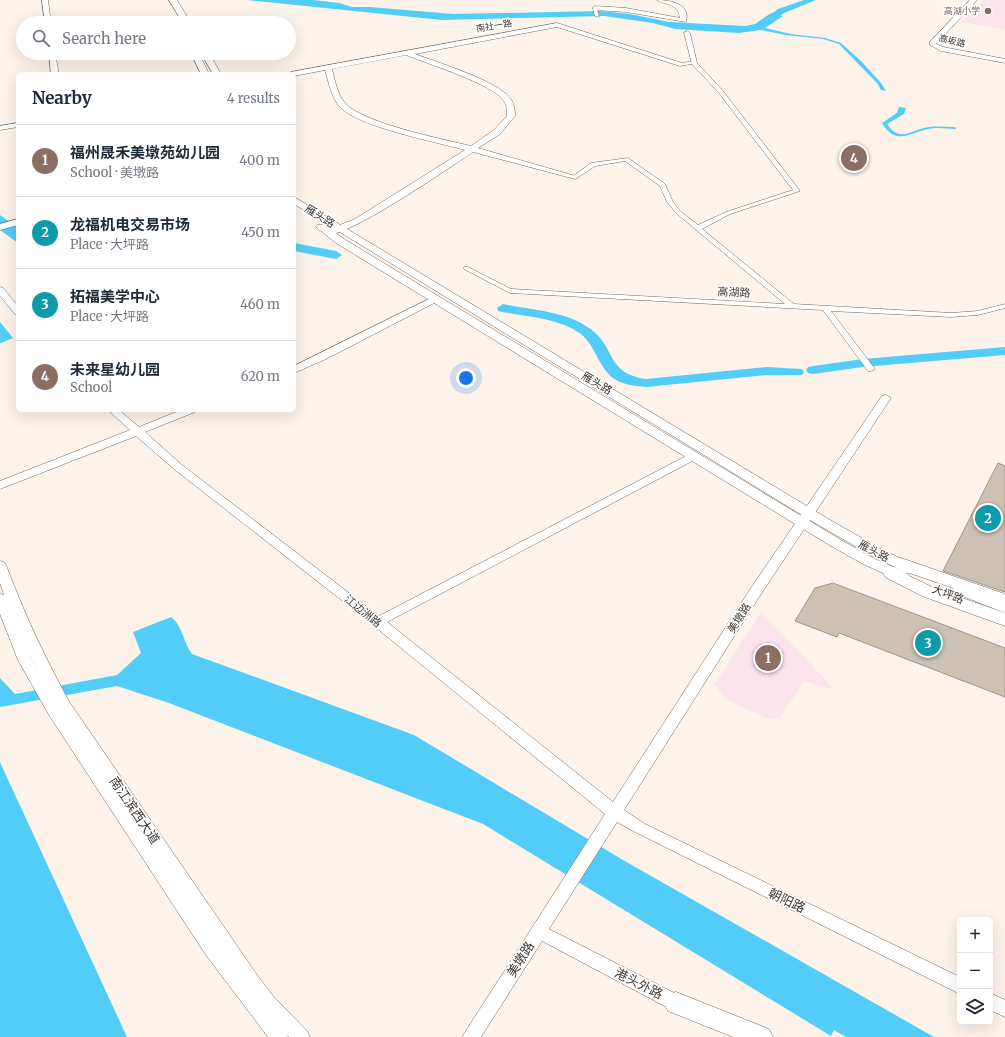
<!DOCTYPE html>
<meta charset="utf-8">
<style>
body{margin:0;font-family:Merriweather,"Noto Sans SC",serif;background:#f6f6f7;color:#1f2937}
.controls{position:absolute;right:12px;bottom:12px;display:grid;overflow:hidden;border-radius:6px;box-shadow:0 4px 16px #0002}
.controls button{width:36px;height:36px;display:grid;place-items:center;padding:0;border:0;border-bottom:1px solid #e0e1e3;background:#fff;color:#1f2937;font:20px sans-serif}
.you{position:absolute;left:466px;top:378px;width:14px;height:14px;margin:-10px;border:3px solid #fff;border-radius:50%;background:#1a73e8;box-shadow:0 0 0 6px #1a73e833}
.badge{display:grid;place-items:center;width:26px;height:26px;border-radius:50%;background:#8e580a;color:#fff;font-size:13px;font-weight:700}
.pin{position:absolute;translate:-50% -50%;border:2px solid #fff;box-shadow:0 1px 4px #0006}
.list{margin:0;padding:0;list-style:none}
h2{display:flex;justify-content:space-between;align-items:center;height:52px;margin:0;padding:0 16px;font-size:17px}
h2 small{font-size:13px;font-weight:400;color:#747a83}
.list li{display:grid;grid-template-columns:26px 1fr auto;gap:12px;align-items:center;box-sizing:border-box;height:72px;padding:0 16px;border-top:1px solid #e0e1e3}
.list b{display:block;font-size:15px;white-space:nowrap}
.list p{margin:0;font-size:13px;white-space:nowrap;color:#747a83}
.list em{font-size:13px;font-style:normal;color:#747a83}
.icon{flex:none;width:22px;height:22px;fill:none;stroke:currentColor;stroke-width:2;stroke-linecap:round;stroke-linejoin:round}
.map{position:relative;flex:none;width:1005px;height:1037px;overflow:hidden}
.search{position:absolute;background:#fff;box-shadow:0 4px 16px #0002;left:16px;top:16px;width:280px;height:44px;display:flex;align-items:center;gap:10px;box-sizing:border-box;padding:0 14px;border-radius:22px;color:#747a83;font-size:15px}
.panel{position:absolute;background:#fff;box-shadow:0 4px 16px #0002;left:16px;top:72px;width:280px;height:340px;border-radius:6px}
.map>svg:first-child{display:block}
</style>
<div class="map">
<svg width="1005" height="1037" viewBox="0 0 1005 1037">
<rect width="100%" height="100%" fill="#fef3ea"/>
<g fill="#fde4ec">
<path d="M983 0H1005V30L961 22Z"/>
<path d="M862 154 869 163 845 162 839 155Z"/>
<path d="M761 612 784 635 835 690 804 681 781 717 768 719 725 699 715 684Z"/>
</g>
<g fill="#51cdf7">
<path d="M247 0H313L339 3 352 7H370L453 14 600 11 630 14 669 22 745 26 755 24 771 13 783 16 765 28 791 34 825 38 841 43 862 62 881 83 886 91 881 90 877 83 839 44 823 39 786 35 761 30 739 33 675 29 653 23 604 16 442 20Z"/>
<path d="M899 107 906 108 904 114 887 124C901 144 911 129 929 127 938 126 946 127 955 127L956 129C947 129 937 127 928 129 909 133 896 146 882 123L897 113Z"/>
<path d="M0 215 18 228V243L0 230Z"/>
<path d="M0 322 13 338 1 343H0Z"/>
<path d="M171 617C183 626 183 642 192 654L414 735 623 860 934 1037H846L834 1030 831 1036 483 824 169 703 117 686 0 707V678L15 694 117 675 141 653 133 632Z"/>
<path d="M0 762 4 771 127 1037H0Z"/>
</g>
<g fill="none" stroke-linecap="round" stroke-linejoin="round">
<g fill="#51cdf7" fill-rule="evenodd">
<path d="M804 0H816L784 13 762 28H756L755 26 778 9Z"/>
<path d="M294 243 336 251 342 255 336 259 294 251Z"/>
<path d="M503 304C531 310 565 311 589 328 617 347 605 373 646 379L767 367 802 369 804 372 802 375H767L646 387C636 386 625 385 616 380 599 370 596 346 581 334 558 317 525 317 498 311L497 308Z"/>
<path d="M1005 347V355L863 367 813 374 808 373 806 370 808 367 813 366 863 359Z"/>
</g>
</g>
<g fill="#cdc1b4" stroke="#a19589">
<path d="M998 463 1005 466V592L943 571Z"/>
<path d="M833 583 1005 648V697L839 633 837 637 795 621 815 588Z"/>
</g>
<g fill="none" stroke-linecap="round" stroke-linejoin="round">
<defs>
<g id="street">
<path d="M595 7 597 8 599 17 595 16 593 8Z"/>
<path d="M687 31 690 33 697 63 723 91 800 191 730 214 702 229 794 304 951 313 978 311 1005 304V308L978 315 951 317 831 311 875 369 871 371H868L823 310 510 293 464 269V267H468L511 289 785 304 676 213 667 202 660 186 625 161 595 166 577 178 572 177 591 163 628 158 665 184 673 202 680 211 698 225 726 212 793 190 719 93 692 64 684 33Z"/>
</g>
<g id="secondary">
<path d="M42 0H48L51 23H45Z"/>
<path d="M657 0C671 0 691 4 686 22L626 12 595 10 592 8 595 6 626 8 680 18C678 3 667 6 657 0Z"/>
<path d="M970 0H977L936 44 943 47 1005 59V63L941 51 930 45V42Z"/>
<path d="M557 23 682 63 694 61 697 63 680 66 557 27 415 54C436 62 498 81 510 98 514 103 515 110 515 116L500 134 478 148 579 177 575 179 473 152C452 166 346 239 327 234V230L355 219 465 150C437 142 358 127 340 107 331 97 329 83 325 70L294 76V74H290L291 72ZM406 55C426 63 495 85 504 101 507 106 507 111 507 116L494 130 471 146C442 139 362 123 345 103 337 94 335 80 332 69Z"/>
<path d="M49 53H55L59 74H51Z"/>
<path d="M18 123V127L0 130V126Z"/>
<path d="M18 219V225L0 230V224Z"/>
<path d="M0 287 3 288 18 306V315L15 314 0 296Z"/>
<path d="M435 296 438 297 440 299 438 301 326 359 294 373V366Z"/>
<path d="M886 395 891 398 759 597 624 810 645 824 960 977V994L635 832 617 822 549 929 686 999 689 1005 686 1011 680 1013 674 1011 542 941 481 1037H462L605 814 358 613 174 469 136 436 0 489V481L130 430 108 410H119L139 427 181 410H196L195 412 145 432 182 465 379 616 690 454H698L700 456 698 458 387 622 613 802 749 591 882 396Z"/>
<path d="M0 561 4 562 6 565C24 613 45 658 70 703L257 975 273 996 307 1031 310 1037H289L287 1035 288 1037H268L206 955 49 715 18 660 0 614V594L4 595 0 583ZM29 654 30 656 43 679Z"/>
<path d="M990 993 1005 1000V1017L990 1010Z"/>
</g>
<g id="primary">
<path d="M169 0H177L191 23H183Z"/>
<path d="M191 53H199L209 74H201Z"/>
<path d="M201 53H209L221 74H213Z"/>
<path d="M294 197 825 517 879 548 916 566 918 569 916 572 906 573 910 577 908 581 903 582 865 565 831 546 336 243 316 227 317 225H325L344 239 841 540 875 559 903 571 869 554 815 523 294 204Z"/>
<path d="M960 584 1005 602V613L955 593 953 589 955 585Z"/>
</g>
<g id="highway">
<path d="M901 558 1005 594V606L895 568 893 564 895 560Z"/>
<path d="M891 567 934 588 1005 613V626L922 596 885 577 883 573 885 569Z"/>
<path d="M676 992 769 1029 773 1037H733L668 1011 664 1003 668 995Z"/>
</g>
</defs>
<use href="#street" stroke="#73675d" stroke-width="1"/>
<use href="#secondary" stroke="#73675d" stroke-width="1"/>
<use href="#primary" stroke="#73675d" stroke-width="1"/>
<use href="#highway" stroke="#73675d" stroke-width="1"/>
<use href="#street" fill="#fff" fill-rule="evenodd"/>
<use href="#secondary" fill="#fff" fill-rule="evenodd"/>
<use href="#primary" fill="#fff" fill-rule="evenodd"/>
<use href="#highway" fill="#fff" fill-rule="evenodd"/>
</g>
<circle fill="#8d6e63" stroke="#fff" stroke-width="1.5" cx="988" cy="11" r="4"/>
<g text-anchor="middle" stroke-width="3.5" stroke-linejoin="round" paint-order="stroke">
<g font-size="9" fill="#785e54" stroke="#fff" text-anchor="end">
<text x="980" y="14">高湖小学</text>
</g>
<g font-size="9" fill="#3f3935" stroke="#fff">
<text transform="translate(494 26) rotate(-10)" y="3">南社一路</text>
<text transform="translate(952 41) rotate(14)" y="3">高坂路</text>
</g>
<g font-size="11" fill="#3f3935" stroke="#fff">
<text transform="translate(320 216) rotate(32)" y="4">雁头路</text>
<text transform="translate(734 292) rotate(3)" y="4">高湖路</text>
<text transform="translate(597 383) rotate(31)" y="4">雁头路</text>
<text transform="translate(874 551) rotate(28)" y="4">雁头路</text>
<text transform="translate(948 594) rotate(20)" y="4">大坪路</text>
<text transform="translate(363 611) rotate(39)" y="4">江边洲路</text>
<text transform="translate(739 618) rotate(-57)" y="4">美墩路</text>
</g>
<g font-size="13" fill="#3f3935" stroke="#fff">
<text transform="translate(135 810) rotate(56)" y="5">南江滨西大道</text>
<text transform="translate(787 900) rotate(26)" y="5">朝阳路</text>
<text transform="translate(520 959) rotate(-58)" y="5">美墩路</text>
<text transform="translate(639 983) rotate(27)" y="5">港头外路</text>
</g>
</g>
</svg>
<div class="controls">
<button>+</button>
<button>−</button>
<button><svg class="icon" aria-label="layers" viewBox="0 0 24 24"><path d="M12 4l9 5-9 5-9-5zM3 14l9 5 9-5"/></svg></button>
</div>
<div class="you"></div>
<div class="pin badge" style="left:768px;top:658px;background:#8d6e63">1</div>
<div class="pin badge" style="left:988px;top:518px;background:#0f9aa8">2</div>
<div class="pin badge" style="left:928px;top:643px;background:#0f9aa8">3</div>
<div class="pin badge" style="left:854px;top:158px;background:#8d6e63">4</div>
<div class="search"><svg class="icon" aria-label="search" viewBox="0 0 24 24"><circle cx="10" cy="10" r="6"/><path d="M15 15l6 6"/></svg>Search here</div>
<section class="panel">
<h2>Nearby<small>4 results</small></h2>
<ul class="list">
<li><span class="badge" style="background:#8d6e63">1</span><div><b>福州晟禾美墩苑幼儿园</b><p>School · 美墩路</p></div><em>400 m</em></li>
<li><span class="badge" style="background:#0f9aa8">2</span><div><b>龙福机电交易市场</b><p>Place · 大坪路</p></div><em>450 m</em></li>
<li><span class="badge" style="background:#0f9aa8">3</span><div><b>拓福美学中心</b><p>Place · 大坪路</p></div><em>460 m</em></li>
<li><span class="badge" style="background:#8d6e63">4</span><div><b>未来星幼儿园</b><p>School</p></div><em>620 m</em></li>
</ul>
</section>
</div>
